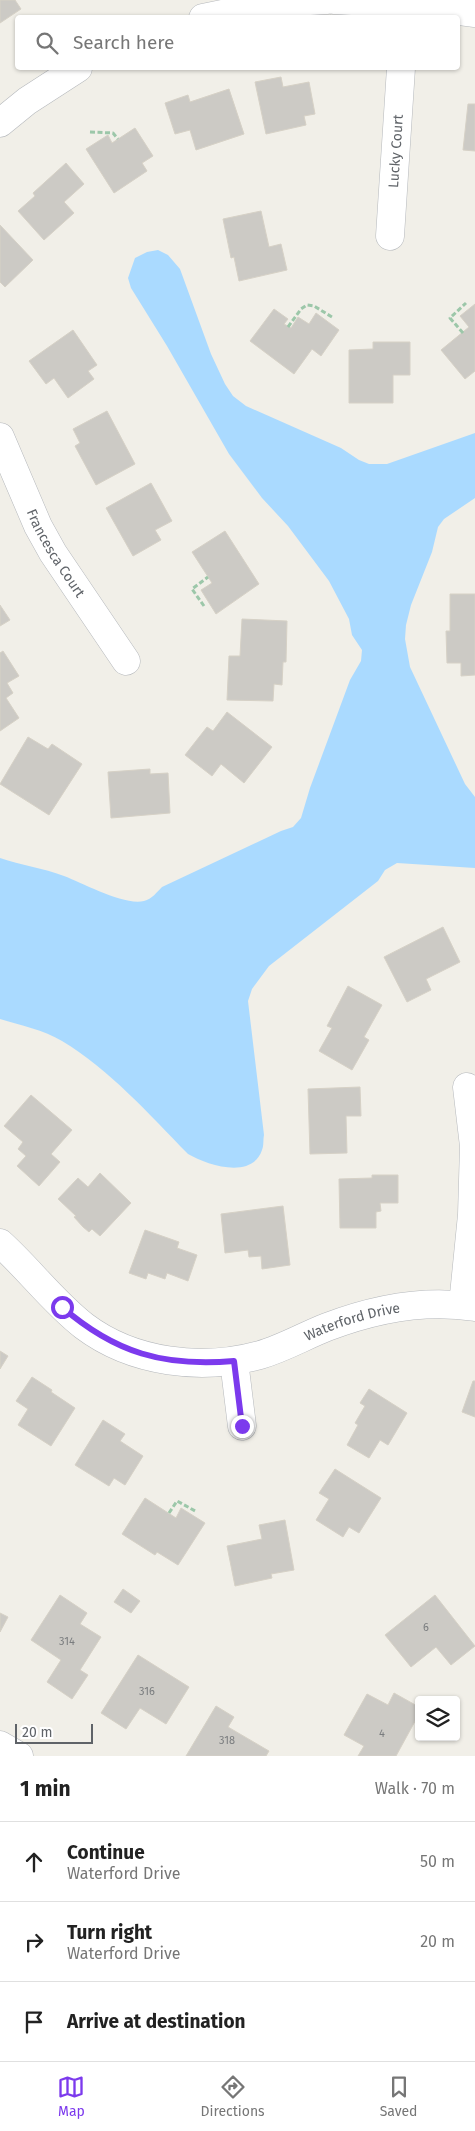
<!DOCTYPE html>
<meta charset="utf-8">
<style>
body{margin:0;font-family:"Fira Sans",sans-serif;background:#f6f6f6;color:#222}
.controls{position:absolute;right:15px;bottom:15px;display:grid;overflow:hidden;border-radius:5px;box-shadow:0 1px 4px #0004}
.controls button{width:45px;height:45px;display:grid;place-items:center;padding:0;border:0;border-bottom:1px solid #e0e0e0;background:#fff;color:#222;font:25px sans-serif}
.scale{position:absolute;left:15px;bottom:12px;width:78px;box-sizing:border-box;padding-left:5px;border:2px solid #5f6368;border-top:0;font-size:14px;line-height:18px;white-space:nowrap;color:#5f6368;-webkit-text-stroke:4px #fff;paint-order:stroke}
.stop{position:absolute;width:15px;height:15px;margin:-11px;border:4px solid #7c3aed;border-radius:50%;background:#fff}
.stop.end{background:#7c3aed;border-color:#fff;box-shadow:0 1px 5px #0008}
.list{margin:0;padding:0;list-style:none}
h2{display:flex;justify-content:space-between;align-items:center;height:65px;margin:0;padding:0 20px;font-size:21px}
h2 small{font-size:16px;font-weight:400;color:#767676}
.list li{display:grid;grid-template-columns:32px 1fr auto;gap:15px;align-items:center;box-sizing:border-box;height:80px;padding:0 20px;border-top:1px solid #e0e0e0}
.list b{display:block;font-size:19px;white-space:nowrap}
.list p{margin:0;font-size:16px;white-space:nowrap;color:#767676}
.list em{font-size:16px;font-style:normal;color:#767676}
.icon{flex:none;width:28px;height:28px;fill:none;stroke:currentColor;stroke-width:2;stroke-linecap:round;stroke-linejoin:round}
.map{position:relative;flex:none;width:475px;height:1756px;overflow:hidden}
.search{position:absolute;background:#fff;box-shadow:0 1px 4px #0004;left:15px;right:15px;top:15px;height:55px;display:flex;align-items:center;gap:12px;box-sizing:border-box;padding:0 18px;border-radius:5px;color:#767676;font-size:19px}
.sheet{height:305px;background:#fff}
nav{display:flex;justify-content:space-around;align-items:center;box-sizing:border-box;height:70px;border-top:1px solid #e0e0e0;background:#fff;font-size:14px;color:#767676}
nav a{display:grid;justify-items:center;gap:2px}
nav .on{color:#7c3aed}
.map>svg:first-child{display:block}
</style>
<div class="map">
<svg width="475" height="1756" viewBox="0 0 475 1756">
<rect width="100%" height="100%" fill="#f1efe8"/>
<path fill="#aadaff" d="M158 250 168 255 180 269 211 354 225 384 233 396 246 406 341 448 359 460 369 464H387L475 433V498L444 519 438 527 432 552 411 605 406 625 405 639 410 667 465 784 475 797V868L397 863 385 870 378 881 269 966 252 989 248 1001 264 1135C263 1139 264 1146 262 1150 252 1180 207 1165 188 1154 149 1114 110 1070 62 1041 44 1030 20 1025 0 1019V858C21 865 43 868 64 876 83 883 124 906 144 901 152 899 157 892 162 887L281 831 293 827 301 818 310 788 350 680 361 661 362 650 352 635 349 619 329 581 288 526 262 498 229 454 167 346 131 288 128 278 135 258 147 252Z"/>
<g fill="#cccac5" stroke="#d6d1c6">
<path d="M0 0H15L21 9 0 23Z"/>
<path d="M281 77 283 87 309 82 315 114 304 116 306 125 266 134 255 82Z"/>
<path d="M229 89 244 134 196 150 190 130 175 134 165 103 188 95 190 102Z"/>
<path d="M468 104H475V151L463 150Z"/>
<path d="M135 128 153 156 142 163 147 171 114 193 86 149 108 135 112 143Z"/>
<path d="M66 163 84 184 64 202 74 213 44 240 18 211 35 196 33 193Z"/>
<path d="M261 211 269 247 281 244 287 270 239 281 234 257 231 258 223 219Z"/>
<path d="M0 225 33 260 5 287 0 282Z"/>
<path d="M475 304V371L465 379 441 350 469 327 460 316Z"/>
<path d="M274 309 288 319 284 324 291 328 298 317 309 324 316 313 339 330 321 356 312 349 294 374 250 341Z"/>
<path d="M73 330 97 365 88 371 94 379 68 398 54 378 46 384 29 361Z"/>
<path d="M373 342H410V375H393V403H349V350L373 349Z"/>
<path d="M107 411 135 464 96 485 75 446 80 443 73 429Z"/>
<path d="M151 483 172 521 155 530 161 540 133 556 106 508Z"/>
<path d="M225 531 259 584 216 614 201 590 212 583 192 552Z"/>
<path d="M450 594H475V675L461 676V663H447L446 631H450Z"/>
<path d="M0 605 10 620 0 626Z"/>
<path d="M242 619 287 621 286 662H283L282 685 274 684 273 701 227 700 229 656H240Z"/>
<path d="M3 651 19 676 7 683 13 693 6 698 19 718 0 731V653Z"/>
<path d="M227 712 272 747 244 783 221 764 212 776 185 755 207 727 213 731Z"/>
<path d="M28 737 48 749 52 744 82 764 49 815 0 784Z"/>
<path d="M150 769V774L168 773 170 813 111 818 108 772Z"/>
<path d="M443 927 460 962 426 979 431 990 407 1002 384 957Z"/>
<path d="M348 986 382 1005 364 1037 369 1040 352 1070 319 1051 332 1028 327 1026Z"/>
<path d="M360 1087 361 1116H346L347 1153 310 1154 308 1089Z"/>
<path d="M31 1095 72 1130 51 1154 60 1162 39 1186 17 1166 26 1156 18 1149 23 1142 4 1126Z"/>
<path d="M100 1173 131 1203 100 1236 92 1229 89 1232 83 1227 74 1217 76 1216 58 1199 78 1178 88 1187Z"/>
<path d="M372 1175H398V1203H380L381 1211 376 1212V1228H340L339 1179 372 1178Z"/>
<path d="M283 1206 290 1265 262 1269 261 1256 249 1257 248 1250 225 1253 221 1214Z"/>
<path d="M145 1230 179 1242 177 1248 197 1255 188 1281 167 1273 165 1279 148 1273 146 1279 129 1273Z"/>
<path d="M0 1351 8 1356 0 1369Z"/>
<path d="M32 1377 52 1390 51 1392 75 1408 51 1446 18 1425 28 1409 16 1401Z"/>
<path d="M473 1381H475V1417L462 1412Z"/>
<path d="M369 1389 407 1413 388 1445 380 1440 369 1458 347 1445 358 1425 355 1423 365 1406 360 1403Z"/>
<path d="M103 1420 125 1434 120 1441 143 1456 125 1485 114 1478 109 1486 75 1465Z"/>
<path d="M335 1469 381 1498 359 1533 349 1527 343 1537 316 1520 329 1499 319 1493Z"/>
<path d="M145 1498 176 1518 181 1508 205 1523 178 1565 157 1552 155 1555 122 1534Z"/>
<path d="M285 1520 294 1570 271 1574 272 1578 235 1586 227 1546 262 1539 259 1525Z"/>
<path d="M123 1589 140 1601 131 1613 114 1602Z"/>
<path d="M60 1595 87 1613 80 1624 101 1637 80 1670 88 1675 72 1699 47 1682 61 1660 31 1640Z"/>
<path d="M435 1595 475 1646 451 1665 436 1647 411 1667 385 1635Z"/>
<path d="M0 1613 8 1617 0 1632Z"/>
<path d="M138 1655 189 1687 166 1724 140 1708 126 1729 101 1713Z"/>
<path d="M394 1693 419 1707V1714L396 1756H358L364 1746 344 1735 367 1694 388 1705Z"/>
<path d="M216 1706 234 1717 228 1727 269 1751 266 1756H186Z"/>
</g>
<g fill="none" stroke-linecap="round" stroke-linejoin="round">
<defs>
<g id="minor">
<path d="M334 0 406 4 475 13"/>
<path d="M203 18 275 3 327 0"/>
<path d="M0 123 27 101 78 68"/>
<path id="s1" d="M390 236 401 68"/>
<path id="s2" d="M0 437 38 526 53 553 126 661"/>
<path id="s3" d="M0 1243C29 1269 53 1302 84 1326 133 1363 202 1371 260 1355 284 1348 304 1336 327 1327 374 1309 425 1299 475 1307"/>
<path d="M463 1305 472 1215 474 1146 467 1087"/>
<path d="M234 1361 242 1426"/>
<path d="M0 1745 19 1756"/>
</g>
</defs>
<use href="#minor" stroke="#b5b8bc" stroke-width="29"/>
<g stroke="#9cc7a9" stroke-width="3" stroke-dasharray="5 2.5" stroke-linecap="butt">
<path d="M90 132 113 133 118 139"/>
<path d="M288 327 301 309 307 305 314 306 332 317"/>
<path d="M463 333 450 318 466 303"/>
<path d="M204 606 192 589 208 577"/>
<path d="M169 1513 177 1501 197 1512"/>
</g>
<use href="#minor" stroke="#fff" stroke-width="28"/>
</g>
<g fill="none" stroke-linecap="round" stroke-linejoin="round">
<path stroke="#7c3aed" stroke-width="6" d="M62 1307C115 1353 164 1367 234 1361L242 1426"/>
</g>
<g text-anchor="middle" stroke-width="4" stroke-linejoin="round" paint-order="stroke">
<g font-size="11" fill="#7a7d7f">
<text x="426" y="1631">6</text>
<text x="67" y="1645">314</text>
<text x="147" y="1695">316</text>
<text x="382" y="1737">4</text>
<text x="227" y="1744">318</text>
</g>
<g font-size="14" fill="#5f6368" stroke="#fff">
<text dy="5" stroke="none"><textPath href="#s1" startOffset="85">Lucky Court</textPath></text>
<text dy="5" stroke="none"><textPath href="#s2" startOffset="129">Francesca Court</textPath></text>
<text dy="5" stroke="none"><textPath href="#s3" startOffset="401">Waterford Drive</textPath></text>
</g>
</g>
</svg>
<div class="controls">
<button><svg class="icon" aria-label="layers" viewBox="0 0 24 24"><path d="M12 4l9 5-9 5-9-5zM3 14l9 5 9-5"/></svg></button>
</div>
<div class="scale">20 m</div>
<div class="stop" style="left:62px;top:1307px"></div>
<div class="stop end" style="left:242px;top:1426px"></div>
<div class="search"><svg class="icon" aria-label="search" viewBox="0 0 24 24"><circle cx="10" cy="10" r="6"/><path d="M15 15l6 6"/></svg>Search here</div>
</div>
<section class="sheet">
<h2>1 min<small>Walk · 70 m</small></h2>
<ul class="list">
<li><svg class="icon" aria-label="ahead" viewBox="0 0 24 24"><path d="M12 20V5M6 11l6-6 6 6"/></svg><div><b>Continue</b><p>Waterford Drive</p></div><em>50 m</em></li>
<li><svg class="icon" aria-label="right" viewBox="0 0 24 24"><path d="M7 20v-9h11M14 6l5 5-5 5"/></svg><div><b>Turn right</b><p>Waterford Drive</p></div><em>20 m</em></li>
<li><svg class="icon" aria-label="arrive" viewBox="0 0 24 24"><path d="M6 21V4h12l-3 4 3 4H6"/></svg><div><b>Arrive at destination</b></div></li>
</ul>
</section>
<nav>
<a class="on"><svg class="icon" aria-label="map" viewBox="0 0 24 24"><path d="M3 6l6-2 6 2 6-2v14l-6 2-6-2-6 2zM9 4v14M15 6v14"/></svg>Map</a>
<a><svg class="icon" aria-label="directions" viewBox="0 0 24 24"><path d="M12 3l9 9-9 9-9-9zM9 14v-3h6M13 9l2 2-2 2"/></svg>Directions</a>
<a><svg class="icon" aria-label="saved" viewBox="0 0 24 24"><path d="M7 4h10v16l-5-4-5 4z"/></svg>Saved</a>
</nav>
